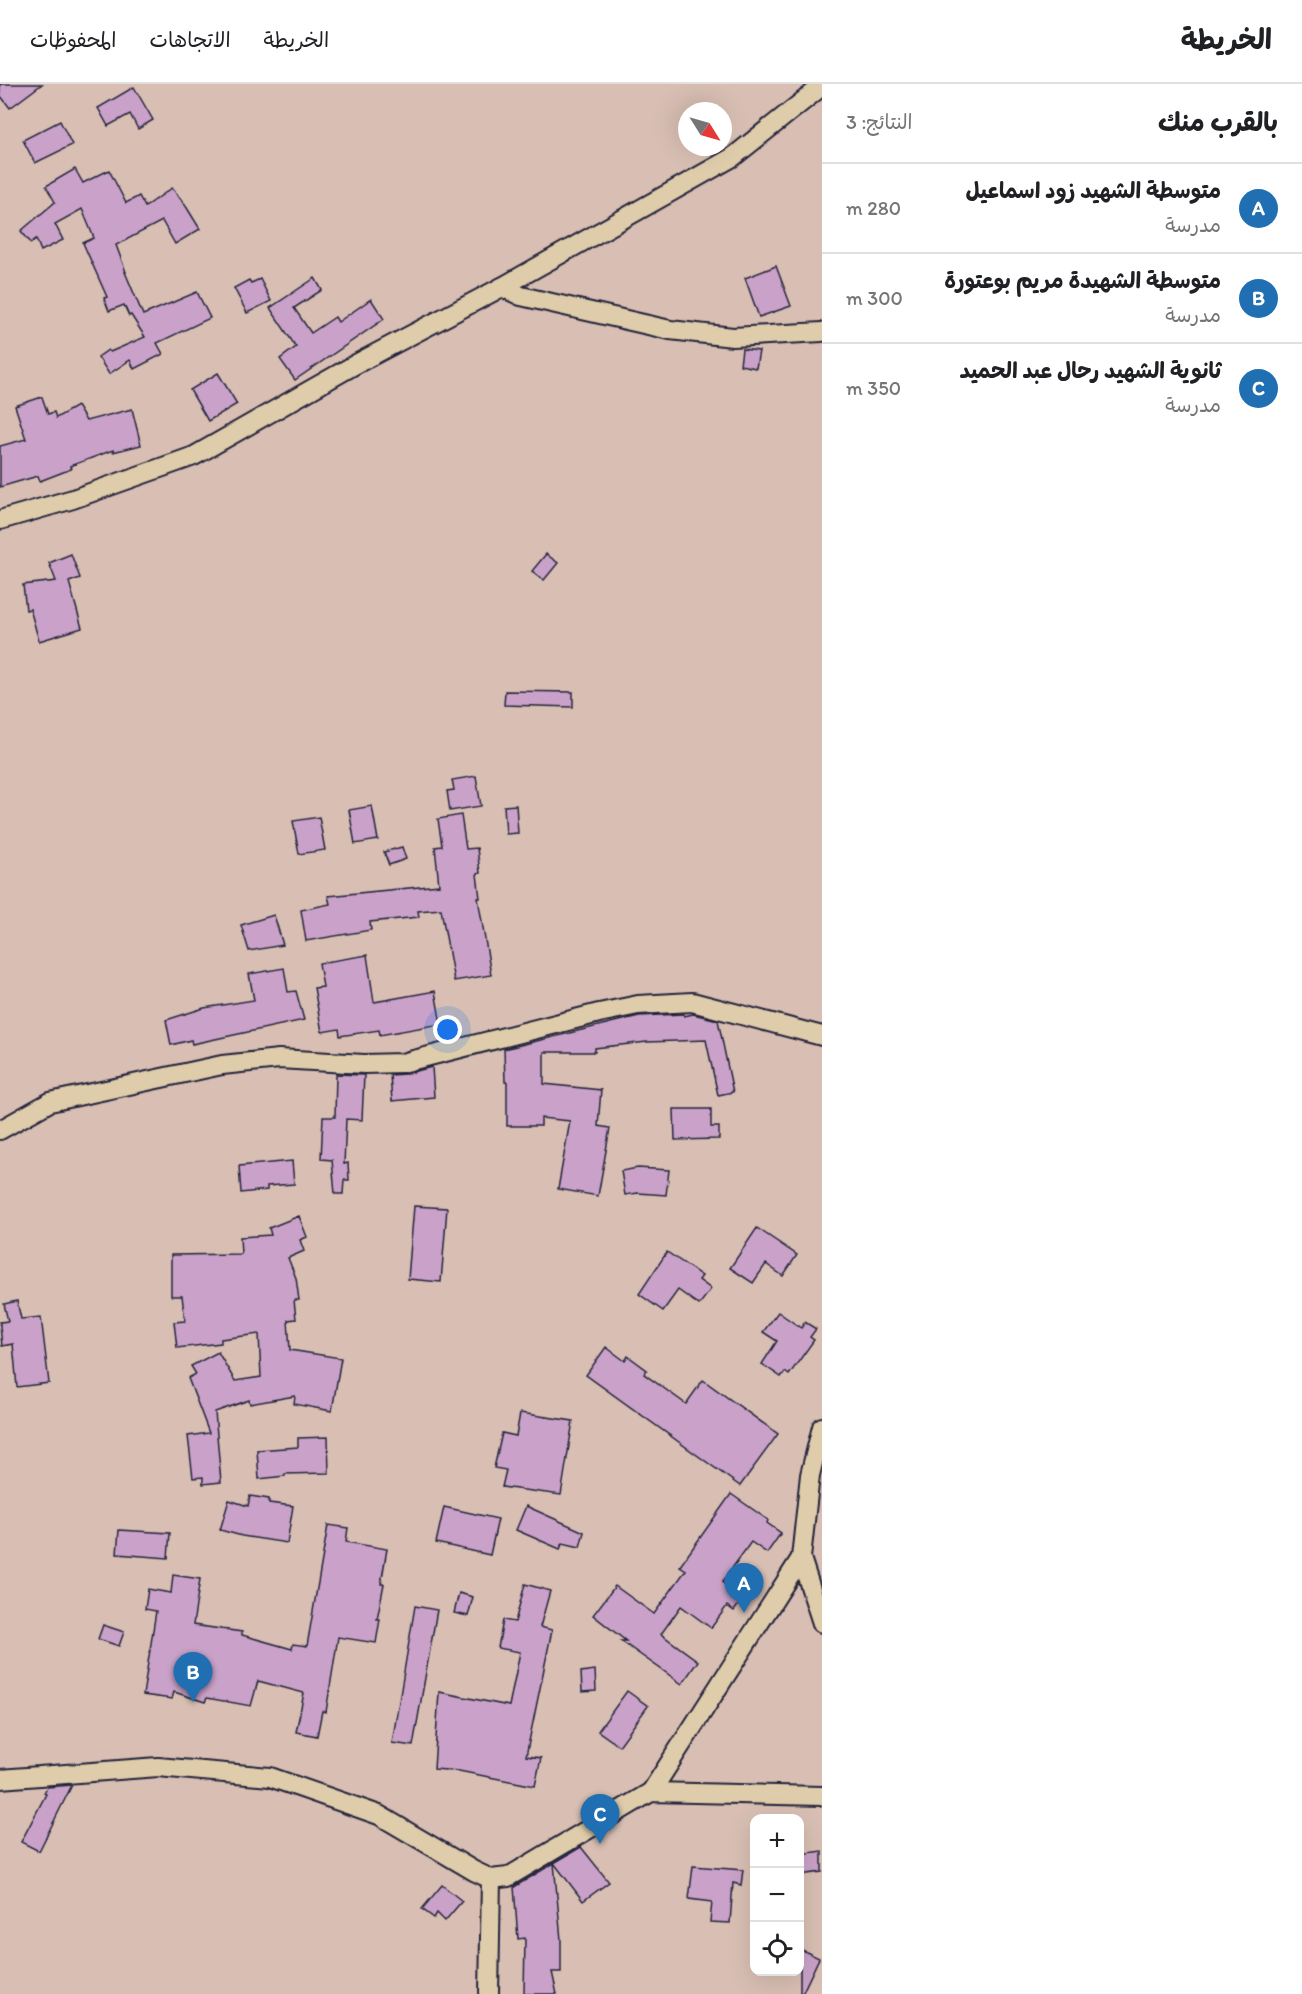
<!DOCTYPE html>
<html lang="ar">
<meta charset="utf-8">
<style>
body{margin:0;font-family:Itim,"Playpen Sans Arabic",sans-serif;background:#f2f2f2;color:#202124;direction:rtl}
.controls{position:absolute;right:18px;bottom:18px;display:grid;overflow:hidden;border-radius:12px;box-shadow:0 6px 24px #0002}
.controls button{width:54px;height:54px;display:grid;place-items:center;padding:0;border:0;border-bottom:2px solid #e0e0e0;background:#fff;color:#202124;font:30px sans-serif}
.compass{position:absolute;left:678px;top:18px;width:54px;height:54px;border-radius:50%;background:#fff;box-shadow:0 6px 24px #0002;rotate:127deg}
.you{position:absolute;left:448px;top:946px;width:21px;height:21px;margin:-15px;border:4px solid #fff;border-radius:50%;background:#1a73e8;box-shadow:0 0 0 9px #1a73e833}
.badge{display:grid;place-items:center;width:39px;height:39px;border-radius:50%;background:#1f6fb2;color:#fff;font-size:20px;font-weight:700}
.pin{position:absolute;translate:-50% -50px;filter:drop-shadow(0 2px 3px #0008)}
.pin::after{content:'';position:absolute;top:32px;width:21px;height:18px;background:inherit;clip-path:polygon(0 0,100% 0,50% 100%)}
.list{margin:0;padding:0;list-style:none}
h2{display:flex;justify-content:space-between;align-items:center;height:78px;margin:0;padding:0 24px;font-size:26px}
h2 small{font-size:20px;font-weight:400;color:#757577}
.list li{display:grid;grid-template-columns:39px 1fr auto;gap:18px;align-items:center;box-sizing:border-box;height:90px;padding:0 24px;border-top:2px solid #e0e0e0}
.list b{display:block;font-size:22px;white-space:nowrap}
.list p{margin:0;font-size:20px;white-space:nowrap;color:#757577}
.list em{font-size:20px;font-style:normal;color:#757577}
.icon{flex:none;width:33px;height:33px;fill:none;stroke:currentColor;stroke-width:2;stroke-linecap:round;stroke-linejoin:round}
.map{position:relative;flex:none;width:822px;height:1910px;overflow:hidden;direction:ltr}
header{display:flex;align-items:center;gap:36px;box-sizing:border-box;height:84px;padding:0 30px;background:#fff;border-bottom:2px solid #e0e0e0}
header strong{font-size:28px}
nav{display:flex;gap:33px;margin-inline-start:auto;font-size:21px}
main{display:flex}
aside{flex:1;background:#fff}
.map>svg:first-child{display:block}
</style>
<header>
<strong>الخريطة</strong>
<nav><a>الخريطة</a><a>الاتجاهات</a><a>المحفوظات</a></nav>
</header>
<main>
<aside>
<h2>بالقرب منك<small>النتائج: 3</small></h2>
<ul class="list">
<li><span class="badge">A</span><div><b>متوسطة الشهيد زود اسماعيل</b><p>مدرسة</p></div><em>280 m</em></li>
<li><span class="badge">B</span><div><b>متوسطة الشهيدة مريم بوعتورة</b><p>مدرسة</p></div><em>300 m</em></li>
<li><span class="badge">C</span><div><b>ثانوية الشهيد رحال عبد الحميد</b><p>مدرسة</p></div><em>350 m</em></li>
</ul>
</aside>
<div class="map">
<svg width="822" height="1910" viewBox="0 0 822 1910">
<rect width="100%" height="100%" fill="#d9bfb3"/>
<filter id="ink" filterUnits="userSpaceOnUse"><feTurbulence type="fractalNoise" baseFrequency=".0167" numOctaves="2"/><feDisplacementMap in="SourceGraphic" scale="12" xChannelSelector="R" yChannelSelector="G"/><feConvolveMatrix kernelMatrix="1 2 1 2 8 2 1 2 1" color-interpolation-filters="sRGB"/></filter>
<g filter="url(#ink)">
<g fill="#caa2c9" stroke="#22223b" stroke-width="1.5">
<path d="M0 0H42L10 24 0 11Z"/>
<path d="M134 3 153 36 138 45 130 30 108 42 98 24Z"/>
<path d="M60 37 72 61 35 79 23 56Z"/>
<path d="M75 85 83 99 109 86 126 119 139 112 145 123 172 104 184 119 200 145 175 160 162 137 116 161 126 188H125L143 231 197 208 210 234 157 259 163 270 134 285 130 276 109 290 98 273 108 266 110 268 145 253 131 231 129 232 124 221 109 227 104 214 107 213 83 159 94 154 82 125 55 140 63 156 41 167 36 155 31 159 21 147 55 118 46 102Z"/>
<path d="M776 182 791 222 759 233 745 194Z"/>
<path d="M315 194 322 206 294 224 311 249 335 233 338 238 371 215 384 235 295 296 280 275 296 263 270 224Z"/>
<path d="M260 195 271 217 247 229 234 204 249 196 251 199Z"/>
<path d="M742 265 759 267 756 284 740 281Z"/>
<path d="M218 289 237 320 208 337 190 306Z"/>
<path d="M42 313 48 330 54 328 56 334 77 322 86 337 132 325 141 361 113 368V366L70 382 71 385 40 397 38 392 0 403V362L26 355 15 322Z"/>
<path d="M71 470 80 494 69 498 82 544 39 557 30 525 26 526 23 501 56 497 49 479Z"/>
<path d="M546 470 558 479 544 496 532 487Z"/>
<path d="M505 607 573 608V623L504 621Z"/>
<path d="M476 692 481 722 450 727 447 707 454 706 452 696Z"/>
<path d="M516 721 518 749 506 750 504 722Z"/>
<path d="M372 722 378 756 355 760 349 726Z"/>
<path d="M461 731 466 765 477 764 480 789 477 790 480 814H478L491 891 454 897 441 825 418 827 419 833 370 838 371 846 306 857 301 826 330 820 328 812 439 801 435 763 442 762 438 735Z"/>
<path d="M319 733 325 766 299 770 293 737Z"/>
<path d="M402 763 406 775 389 781 384 768Z"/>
<path d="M274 831 283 861 249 867 241 841Z"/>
<path d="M367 871 374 918 435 907 441 940 380 951 379 946 340 952 339 945 322 948 314 904 323 903 319 879Z"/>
<path d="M284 884 288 908 296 907 304 936 192 960 191 956 171 961 166 936 204 924 254 916 249 890Z"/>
<path d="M684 930V932L693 930 718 936 733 1008 718 1011 706 956 647 958 595 964V968H544V1000L601 1006 598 1042 610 1044 598 1112 558 1105 570 1037 541 1034V1042H507V998H505L504 965 639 932Z"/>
<path d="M432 983 434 1013 392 1017 390 991 405 990Z"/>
<path d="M336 990 364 991 362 1036 346 1035 344 1080 348 1079 349 1096H344L343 1110H335L332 1076 321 1075 323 1033H335Z"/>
<path d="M674 1025H711V1043H719V1055L675 1056Z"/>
<path d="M292 1077 294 1100 267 1102V1106L241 1109 239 1082Z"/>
<path d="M638 1084 669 1086 666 1111 638 1109 625 1111 621 1087Z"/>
<path d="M414 1122 447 1124 441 1198 408 1195Z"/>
<path d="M299 1132 307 1153 300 1156 304 1167 288 1174 296 1194 299 1216H294L296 1235 288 1236 290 1266 341 1274 332 1327 294 1320 295 1312 250 1320 249 1316 215 1328 221 1398 203 1400V1393L193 1394 188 1352 209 1349 188 1294 196 1290 191 1282 218 1268 235 1297 261 1293 259 1250 221 1255V1259L177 1264 174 1238 185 1237 182 1212H171V1171L241 1170 240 1153 271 1151 269 1144Z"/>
<path d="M757 1144 797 1171 783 1192 766 1180 753 1199 730 1184Z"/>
<path d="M667 1168 702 1192 699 1196 711 1205 699 1221 678 1206 663 1227 639 1210Z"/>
<path d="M17 1217 21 1235 41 1233 49 1299 17 1303 13 1260 2 1262 0 1242V1238L8 1237 4 1220Z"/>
<path d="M778 1228 801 1244 805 1238 816 1245 810 1253 814 1256 789 1291 785 1288 781 1293 762 1280 777 1257 763 1248Z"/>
<path d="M606 1263 625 1277 628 1272 647 1286 644 1290 686 1320 703 1296 778 1350 740 1402 586 1291Z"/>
<path d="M520 1329 573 1337 561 1411 502 1403 506 1386 494 1384 502 1349 516 1352Z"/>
<path d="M328 1353 329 1389 285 1390V1392L259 1395 257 1366 298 1363V1354Z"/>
<path d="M731 1410 768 1436 767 1439 781 1449 767 1469 751 1458 722 1498 743 1515 734 1527 727 1522 711 1544 681 1522 661 1550 698 1577 682 1600 621 1557H626L593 1531 615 1502 654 1530 686 1486 680 1482Z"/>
<path d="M250 1412 269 1415V1419L293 1422 287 1459 242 1452 220 1446 229 1416 248 1422Z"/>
<path d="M526 1422 584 1448 580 1463 563 1459 560 1465 516 1446Z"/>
<path d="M444 1423 498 1435 490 1471 436 1459Z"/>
<path d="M328 1441 348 1444 346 1458 387 1465 381 1500H384L377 1535H380L376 1559 338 1553 326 1628 322 1627 317 1652 296 1648 304 1609 258 1597 251 1622 207 1614 205 1618 174 1608 172 1615 143 1611 156 1527 145 1525 148 1505 171 1509 173 1491 200 1495 193 1541 242 1548V1551L292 1565 293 1560 307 1562Z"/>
<path d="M119 1446 170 1449 168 1474 117 1470Z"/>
<path d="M525 1500 550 1507 540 1543 552 1546 526 1672 541 1674 535 1702 459 1687 434 1685 439 1608 509 1622 520 1568 498 1564 503 1536 515 1538Z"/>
<path d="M459 1509 473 1513 468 1532 454 1529Z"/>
<path d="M415 1522 437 1526 413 1662 392 1659Z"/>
<path d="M103 1541 124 1548 119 1562 98 1555Z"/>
<path d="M595 1586 596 1607 582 1608 581 1588Z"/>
<path d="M627 1607 648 1622 619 1662 598 1647Z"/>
<path d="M72 1701 39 1767 21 1758 46 1710 44 1709 47 1703Z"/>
<path d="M581 1763 609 1798 583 1817 554 1779Z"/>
<path d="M822 1767V1788L800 1791V1770Z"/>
<path d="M554 1779 561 1856V1888H552L557 1910H524L525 1854 518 1855 514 1803Z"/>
<path d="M693 1782 743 1786 741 1801 733 1799 730 1839 710 1838 712 1818 689 1815Z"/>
<path d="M442 1801 462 1817 445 1837 437 1829 434 1834 422 1825Z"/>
<path d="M800 1865 819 1874 802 1910H800Z"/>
</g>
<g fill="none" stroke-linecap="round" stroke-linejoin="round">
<defs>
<g id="street">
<path d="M502 203 521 212 670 246 733 253 822 248"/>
<path d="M0 436 73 415 194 372 356 280 502 203 733 73 822 2"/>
<path d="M0 1046 50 1018 222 981 279 975 364 980 402 979 599 929 638 921 692 918 822 952"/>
<path d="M822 1343 810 1391 801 1474 822 1539"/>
<path d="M0 1695 158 1683 270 1693 379 1731 474 1787 491 1795 508 1793 651 1708 822 1712"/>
<path d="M651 1708 801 1474"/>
<path d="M489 1910 491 1795"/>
</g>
</defs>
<use href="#street" stroke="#22223b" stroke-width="22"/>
<use href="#street" stroke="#dfccaa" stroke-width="18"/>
</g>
</g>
</svg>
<div class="controls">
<button>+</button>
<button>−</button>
<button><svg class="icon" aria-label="locate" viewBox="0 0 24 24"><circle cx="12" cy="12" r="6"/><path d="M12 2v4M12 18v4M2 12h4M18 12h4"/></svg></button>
</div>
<svg class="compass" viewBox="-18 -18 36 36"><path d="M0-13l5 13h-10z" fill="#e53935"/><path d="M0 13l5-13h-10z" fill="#757577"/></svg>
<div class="you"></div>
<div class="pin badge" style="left:744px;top:1529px">A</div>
<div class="pin badge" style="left:193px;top:1618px">B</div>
<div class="pin badge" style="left:600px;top:1760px">C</div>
</div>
</main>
